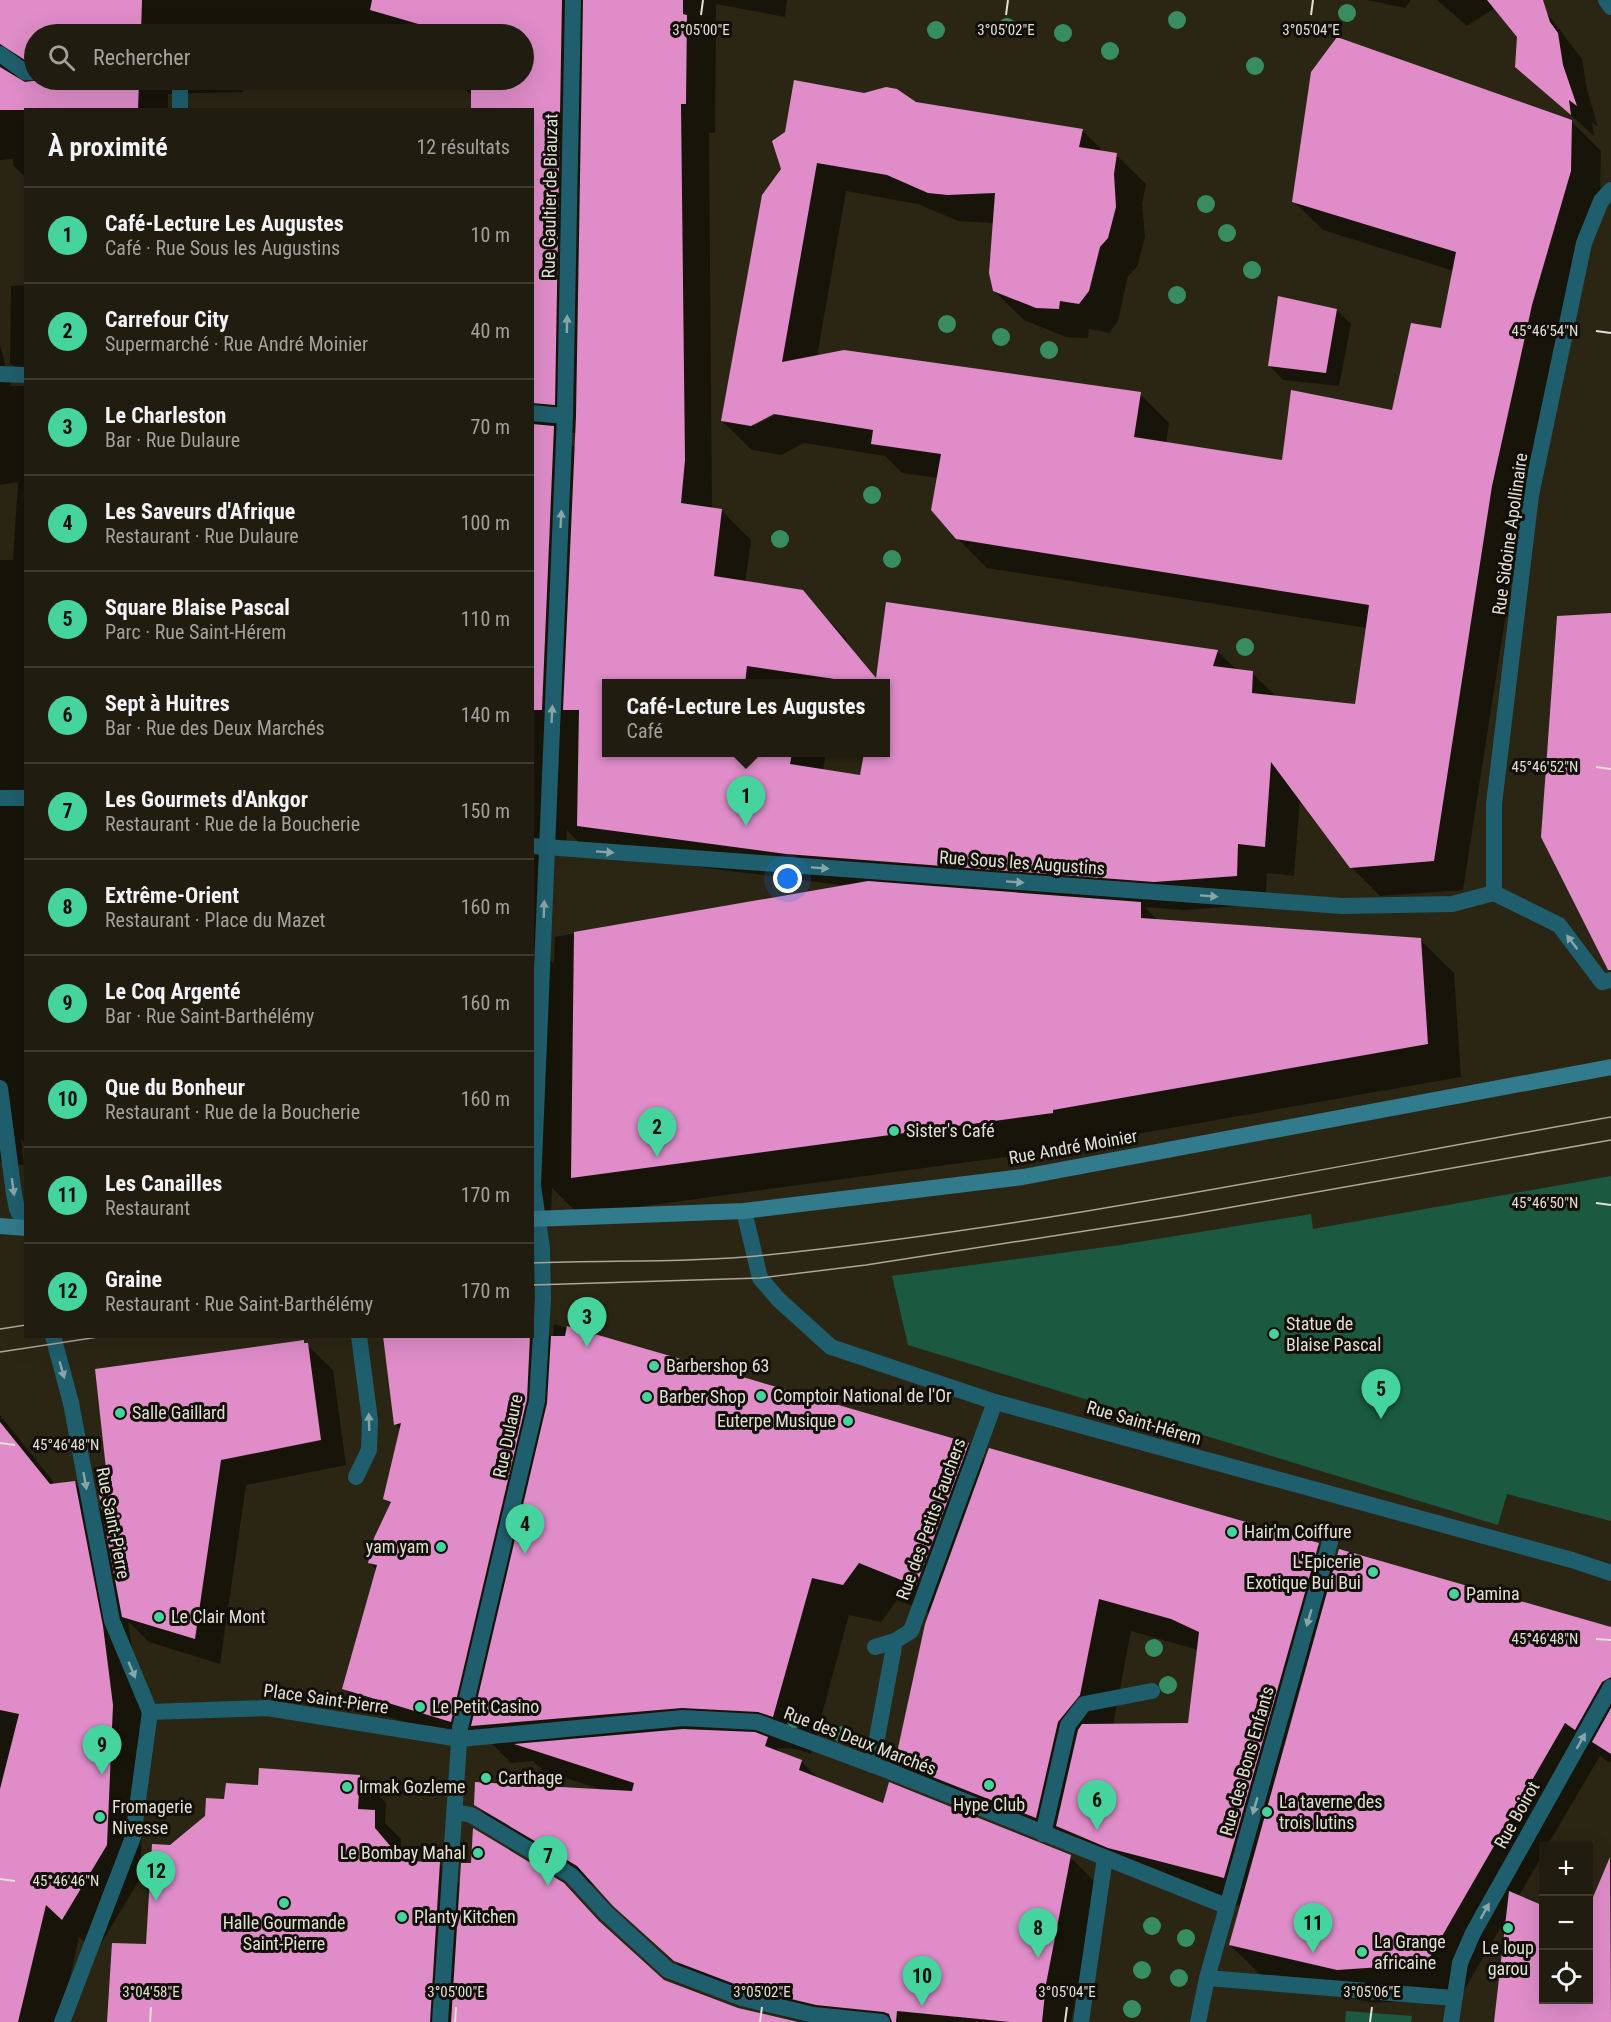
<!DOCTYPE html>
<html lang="fr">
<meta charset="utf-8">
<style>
body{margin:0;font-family:"Roboto Condensed",sans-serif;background:#282518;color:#f1f3f6}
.controls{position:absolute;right:18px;bottom:18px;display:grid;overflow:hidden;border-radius:0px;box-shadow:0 6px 24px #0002}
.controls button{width:54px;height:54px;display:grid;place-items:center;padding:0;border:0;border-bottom:2px solid #3d3a2f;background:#201c0f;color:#f1f3f6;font:30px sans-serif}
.you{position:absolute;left:788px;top:879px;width:21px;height:21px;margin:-15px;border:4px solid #fff;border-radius:50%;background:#1a73e8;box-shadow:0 0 0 9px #1a73e833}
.badge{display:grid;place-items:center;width:39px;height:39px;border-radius:50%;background:#46d49e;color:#111;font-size:20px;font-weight:700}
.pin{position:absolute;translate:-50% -50px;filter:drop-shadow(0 2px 3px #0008)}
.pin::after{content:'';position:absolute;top:32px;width:21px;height:18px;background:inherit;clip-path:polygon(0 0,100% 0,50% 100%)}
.popup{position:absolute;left:602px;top:679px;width:288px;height:78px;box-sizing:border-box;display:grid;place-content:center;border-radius:0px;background:#201c0f;filter:drop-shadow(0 2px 4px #0005);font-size:20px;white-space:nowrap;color:#a2a19e}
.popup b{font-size:22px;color:#f1f3f6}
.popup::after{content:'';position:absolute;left:50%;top:100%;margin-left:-12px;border:12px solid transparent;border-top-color:#201c0f}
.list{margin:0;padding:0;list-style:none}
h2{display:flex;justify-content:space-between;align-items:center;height:78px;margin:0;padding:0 24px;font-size:26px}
h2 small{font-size:20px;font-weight:400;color:#a2a19e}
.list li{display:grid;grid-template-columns:39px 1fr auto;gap:18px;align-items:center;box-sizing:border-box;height:96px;padding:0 24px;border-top:2px solid #3d3a2f}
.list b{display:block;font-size:22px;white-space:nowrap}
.list p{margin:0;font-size:20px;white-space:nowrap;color:#a2a19e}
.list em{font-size:20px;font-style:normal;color:#a2a19e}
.icon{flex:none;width:33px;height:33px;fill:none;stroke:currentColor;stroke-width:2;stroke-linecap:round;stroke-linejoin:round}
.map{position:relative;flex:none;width:1611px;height:2022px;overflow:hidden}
.search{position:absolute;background:#201c0f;box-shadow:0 6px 24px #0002;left:24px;top:24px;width:510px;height:66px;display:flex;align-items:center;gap:15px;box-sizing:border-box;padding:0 21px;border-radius:33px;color:#a2a19e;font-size:22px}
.panel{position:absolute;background:#201c0f;box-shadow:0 6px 24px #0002;left:24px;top:108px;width:510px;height:1230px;border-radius:0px}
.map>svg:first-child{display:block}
</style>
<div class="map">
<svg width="1611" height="2022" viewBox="0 0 1611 2022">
<rect width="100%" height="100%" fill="#2b2614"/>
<g fill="#1b5a40">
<path d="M1611 1176V1521L1507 1494 1498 1525 908 1345 892 1276 1120 1245 1311 1214 1313 1229Z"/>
<path d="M1346 2011 1412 2016 1411 2022H1345Z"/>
</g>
<g fill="#0007" fill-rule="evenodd">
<path d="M0 0H787L785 17 716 4 715 133H709L712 509 721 510 751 540 745 583 802 591 847 640 839 684H606V752H826L823 771 862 776 866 752H885L1217 651 1237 670 1252 673 1277 697 1356 706 1367 628 987 568 957 538 938 478 902 473 885 456 804 443 781 455 752 450 722 421 783 169 915 104 1082 130 1105 153 1116 155 1146 184 1142 204 1145 237 1137 267 1128 276 1118 321 1109 333 1089 329 1088 338 1066 337 1024 320 994 291V223L958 221 918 204 846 191 817 357 1140 394 1169 423 1166 444 1283 462 1394 411 1442 329 1454 271 1323 230 1293 201 1571 121 1601 151 1600 201 1521 516 1463 890 1380 896 1351 867 1300 798 1294 876 1267 873 1265 904 1184 910 1145 907 1158 921 1420 939 1454 973 1461 1077 1086 1143V1146L579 1215 552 1188 551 1211H532V110L473 97 455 80H524V34H387L370 29 360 34H34V74H25L19 81 24 84 39 83 43 80H277L272 83 244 82 243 92 168 94V110H26V178L13 165V159L0 160ZM780 410 781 412 754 426V423ZM558 432 576 433V449ZM567 830 589 853 848 886 555 937 554 964 546 955 554 848 566 850Z"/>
<path d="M1367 0H1411L1405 8Z"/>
<path d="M1437 0H1537L1582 59 1587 90 1598 127 1592 122 1594 136 1517 66 1518 36 1495 8 1467 26Z"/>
<path d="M26 285V379L10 363 11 286Z"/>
<path d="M1337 310 1351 324 1339 386 1283 380 1269 366Z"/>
<path d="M0 345 11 386H26V1144L21 1139 24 1165 0 1162V560H13L18 482 0 485Z"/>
<path d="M532 1319 553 1339 554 1324 968 1444 986 1462 1318 1545 1336 1563 1611 1629V1760L1609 1763 1600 1756 1547 1846H1544V1853L1518 1897 1544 2000H1588V1913L1611 1858V2022H1495L1508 1915 1460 1997 1373 2003 1265 1979 1230 1945 1242 1906 1162 1885 929 1794 897 1762 930 1613 897 1600 881 1622 849 1615 811 1754 797 1749 776 1748 783 1754 801 1761 820 1780 884 1805 1070 1857 1097 1884 1071 2022H806L773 2014 702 1987 601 1890 503 1832 476 1804 600 1789 543 1771 533 1761 511 1763 476 1728 472 1743 366 1710 344 1688 377 1571 369 1562 391 1505 385 1499 401 1430 395 1424 390 1336H532ZM1131 1631 1198 1650 1189 1724 1113 1725Z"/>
<path d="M303 1341 333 1370 346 1465 246 1485 220 1664 149 1642 128 1621 145 1740 140 1879 96 1952 79 1937 60 2022H0V1415L56 1485 75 1483 104 1512 109 1479Z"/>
<path d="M359 1776 386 1803 385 1823 401 1839V1856L407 1863 440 1864 461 1885 563 1884 611 1934 663 1981 739 2010 791 2022H108L147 1946 171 1847 226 1801 259 1787Z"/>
</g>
<g fill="#df8cc9" fill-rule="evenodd">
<path d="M0 0H142L141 34H34V62H28L0 44Z"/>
<path d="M372 0H562L555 405 532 403V110H471V82L453 80H524V34H453L370 10Z"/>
<path d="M583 0H683V14L687 15 686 104H681L685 460 681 503 722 509 714 576 803 590 876 678 886 602 1218 650 1213 666 1253 671 1252 693 1355 704 1369 605 956 539 931 510 941 454 871 444 873 430 774 414 751 426 721 421 762 195 781 169 772 141 785 132 794 80 864 93 886 87 897 89 916 102 1083 129 1079 147 1117 153 1114 174 1116 207 1108 238 1100 247 1089 291 1079 304 1060 301 1059 309 1036 308 993 291 989 273 995 193 948 195 928 193 887 175 817 163 782 362 844 350 1141 392 1134 437 1282 460 1291 390 1392 410 1411 323 1441 328 1456 252 1292 202 1311 72 1337 37 1572 120 1571 171 1532 305 1492 486 1434 861 1350 868 1271 762 1265 847 1238 844 1237 876 1154 882 786 854 577 826 579 710H563L576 416ZM747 666 868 684H885V753H864L860 775 790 764 792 753H606V684H745Z"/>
<path d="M1487 0H1543L1550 22 1558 33 1563 65 1577 106 1569 100 1571 115 1515 67 1517 37Z"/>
<path d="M0 67 25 82 41 80H139L138 110H0Z"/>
<path d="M1278 296 1337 309 1326 373 1268 366Z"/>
<path d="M532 424 554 426 542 710H532Z"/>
<path d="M1611 613V970H1608L1541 837 1557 616Z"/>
<path d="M868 881 1141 902V918L1421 938 1428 1044 1053 1110V1113L571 1178 574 932Z"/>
<path d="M567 1326 969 1443 916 1586 859 1563 843 1585 812 1578 773 1717 758 1712 682 1708 471 1726 547 1403 551 1336H565Z"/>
<path d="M383 1336H530L527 1399 451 1722 342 1689 377 1565 368 1563 374 1538 391 1502 383 1499 401 1423 394 1425Z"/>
<path d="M304 1340V1343H308L321 1440 221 1460 195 1639 122 1617 96 1479 107 1478 95 1369Z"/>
<path d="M0 1422 50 1484 75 1481 103 1626 113 1705 107 1845 62 1920 46 1905 18 2022H0V1789L19 1714 0 1710Z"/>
<path d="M989 1448 1319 1543 1224 1878 1108 1848 1056 1826 1078 1730 1082 1724 1188 1723 1199 1632 1171 1619 1099 1599 1080 1695 1058 1722 1036 1818 895 1762 925 1624Z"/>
<path d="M1339 1549 1611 1627V1677L1602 1682 1575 1730 1565 1723 1426 1964 1337 1970 1229 1945Z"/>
<path d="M1611 1708V1754L1592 1742Z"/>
<path d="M683 1729 755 1732 768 1737 765 1746 802 1760 799 1770 883 1803 889 1782 1071 1855 1046 1984 1042 2022H1010L897 2011 896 2022H892L889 2014 884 2012 816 2005 745 1988 674 1961 613 1906 577 1866 474 1805 475 1782 632 1791 634 1783 514 1744Z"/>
<path d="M259 1768 360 1775 358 1809 375 1810V1828L403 1861 440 1862 430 2022H107L112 1943 146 1944 152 1844 170 1845 205 1816 206 1798 224 1799 226 1783 258 1785Z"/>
<path d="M473 1828 564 1883 599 1921 664 1980 738 2008 798 2022H451L461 1863H471Z"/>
<path d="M1610 1857 1611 2022H1494L1509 1891 1544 1906V2000H1588V1909Z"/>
</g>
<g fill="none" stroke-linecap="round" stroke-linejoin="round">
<path stroke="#1f5f6d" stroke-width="16" d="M356 1477 369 1450 370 1420 359 1336"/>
<g stroke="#1f5f6d" stroke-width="16">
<path d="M0 54 25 72H34"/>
<path d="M71 1403 112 1621 150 1712"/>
<path d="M1330 1542 1207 1978 1454 1998"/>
<path d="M150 1712 267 1708 460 1739 683 1718 757 1722 884 1769 1226 1906"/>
<path d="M872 1765 895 1641"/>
<path d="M455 1812 471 1815 571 1875 606 1913 668 1970 742 1998 814 2015 882 2022"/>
<path d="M1043 1834 1068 1725 1084 1704 1152 1691"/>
<path d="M62 2022 133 1837 150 1712"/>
<path d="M440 2022 460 1728 537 1401 543 1299"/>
<path d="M1081 2022 1105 1858"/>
<path d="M1198 2022 1207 1978"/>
</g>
<g stroke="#1f5f6d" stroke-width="16">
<path d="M180 110V80"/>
<path d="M0 374 26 375"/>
<path d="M532 413 565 416"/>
<path d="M0 798H26"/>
<path d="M532 846 1342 906 1452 904 1494 893"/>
<path d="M1494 893V804L1531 495 1584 243 1601 201 1611 190"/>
<path d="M1494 893 1559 925 1602 982 1611 980"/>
<path d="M0 1088 14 1194 17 1209 26 1227"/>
<path d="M744 1211 760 1278 779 1300 831 1347 995 1402 1572 1560 1611 1573"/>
<path d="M543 1299 542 1249 533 1185 565 416 573 0"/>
<path d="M53 1336 71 1403"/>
<path d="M875 1647 895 1641 911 1631 995 1402"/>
<path d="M1451 2022 1460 1963 1473 1933 1611 1687"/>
</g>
<path stroke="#1f5f6d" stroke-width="16" d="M1606 0 1611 7"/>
<g stroke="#327b8c" stroke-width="16">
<path d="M532 1219 744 1211 1023 1177 1611 1067"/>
<path d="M0 1226 26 1228"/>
</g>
<g stroke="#aba79a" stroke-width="1.5">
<path d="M532 1263C607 1260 683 1263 757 1256 1042 1227 1329 1167 1611 1117"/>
<path d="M532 1285 760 1278 866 1265 1181 1216 1611 1140"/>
<path d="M0 1329 26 1325"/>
<path d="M0 1352 105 1336"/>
</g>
</g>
<g fill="#388c62">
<circle cx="1347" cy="13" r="9"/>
<circle cx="1177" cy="20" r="9"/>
<circle cx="1007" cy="27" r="9"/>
<circle cx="936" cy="30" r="9"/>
<circle cx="1063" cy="33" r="9"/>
<circle cx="1110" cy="51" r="9"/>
<circle cx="1255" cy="66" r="9"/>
<circle cx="1206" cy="204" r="9"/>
<circle cx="1227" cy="233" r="9"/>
<circle cx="1252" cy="270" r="9"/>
<circle cx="1177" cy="295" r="9"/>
<circle cx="947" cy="324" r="9"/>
<circle cx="1001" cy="337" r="9"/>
<circle cx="1049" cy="350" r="9"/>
<circle cx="872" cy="495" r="9"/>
<circle cx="780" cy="539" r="9"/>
<circle cx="892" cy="559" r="9"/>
<circle cx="1245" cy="647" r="9"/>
<circle cx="1154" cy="1648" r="9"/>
<circle cx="1168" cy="1685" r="9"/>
<circle cx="795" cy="1719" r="9"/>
<circle cx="843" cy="1735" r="9"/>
<circle cx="1152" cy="1926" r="9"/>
<circle cx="1186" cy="1938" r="9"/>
<circle cx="1142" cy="1970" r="9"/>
<circle cx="1179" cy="1978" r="9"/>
<circle cx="1132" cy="2009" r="9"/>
</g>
<defs><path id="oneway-solid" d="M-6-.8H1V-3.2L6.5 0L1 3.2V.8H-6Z" transform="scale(1.5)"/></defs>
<g fill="#8aa5a6">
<use href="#oneway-solid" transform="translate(567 324) rotate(-89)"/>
<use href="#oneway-solid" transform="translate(561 519) rotate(-87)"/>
<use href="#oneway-solid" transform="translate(552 714) rotate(-87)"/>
<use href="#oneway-solid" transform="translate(605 852) rotate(4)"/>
<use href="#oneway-solid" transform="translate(820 868) rotate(4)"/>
<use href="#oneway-solid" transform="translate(1015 882) rotate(4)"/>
<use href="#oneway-solid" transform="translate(1209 896) rotate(4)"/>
<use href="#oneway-solid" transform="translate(544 909) rotate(-88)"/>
<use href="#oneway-solid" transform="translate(1572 942) rotate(-127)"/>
<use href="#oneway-solid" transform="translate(13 1187) rotate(82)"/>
<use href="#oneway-solid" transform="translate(62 1370) rotate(74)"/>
<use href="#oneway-solid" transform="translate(369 1422) rotate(-92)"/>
<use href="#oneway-solid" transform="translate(85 1481) rotate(80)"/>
<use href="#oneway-solid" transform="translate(1309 1618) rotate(106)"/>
<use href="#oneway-solid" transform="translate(132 1670) rotate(67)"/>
<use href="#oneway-solid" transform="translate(1581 1741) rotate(-61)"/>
<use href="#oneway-solid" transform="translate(1255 1806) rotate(106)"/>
<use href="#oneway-solid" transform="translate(1485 1911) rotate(-61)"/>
</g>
<path fill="none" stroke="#e2dfd4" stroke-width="2" d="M701 15 703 0M1006 15 1008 0M1311 15 1313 0M1596 331 1611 333M1596 767 1611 769M1596 1203 1611 1205M0 1443 15 1445M1596 1639 1611 1640M0 1879 15 1881M150 2022 151 2007M455 2022 456 2007M760 2022 762 2007M1065 2022 1067 2007M1370 2022 1372 2007"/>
<g fill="#46d49e" stroke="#110f08" stroke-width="2">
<circle cx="894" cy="1131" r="6"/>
<circle cx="1274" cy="1334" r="6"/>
<circle cx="654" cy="1366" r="6"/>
<circle cx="761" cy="1396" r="6"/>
<circle cx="647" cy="1397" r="6"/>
<circle cx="120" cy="1413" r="6"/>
<circle cx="848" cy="1421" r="6"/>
<circle cx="1232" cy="1532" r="6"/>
<circle cx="441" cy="1547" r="6"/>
<circle cx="1373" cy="1572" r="6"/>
<circle cx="1454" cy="1594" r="6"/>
<circle cx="159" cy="1617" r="6"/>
<circle cx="420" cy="1707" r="6"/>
<circle cx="486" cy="1778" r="6"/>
<circle cx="989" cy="1785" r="6"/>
<circle cx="347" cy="1787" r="6"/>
<circle cx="1267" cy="1812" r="6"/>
<circle cx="100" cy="1817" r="6"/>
<circle cx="478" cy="1853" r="6"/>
<circle cx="284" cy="1903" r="6"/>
<circle cx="402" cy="1917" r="6"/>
<circle cx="1508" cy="1928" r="6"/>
<circle cx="1362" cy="1952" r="6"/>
</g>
<g text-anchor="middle" stroke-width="6" stroke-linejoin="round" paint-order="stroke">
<g font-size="18" fill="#e2dfd4" stroke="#110f08">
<text transform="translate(550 196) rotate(-89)" y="6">Rue Gaultier de Biauzat</text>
<text transform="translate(1510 534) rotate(-82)" y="6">Rue Sidoine Apollinaire</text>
<text transform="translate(1022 863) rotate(4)" y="6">Rue Sous les Augustins</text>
<text transform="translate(1073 1147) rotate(-10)" y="6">Rue André Moinier</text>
<text transform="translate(1144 1423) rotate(16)" y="6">Rue Saint-Hérem</text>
<text transform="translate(508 1436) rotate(-78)" y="6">Rue Dulaure</text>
<text transform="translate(931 1519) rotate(-70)" y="6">Rue des Petits Fauchers</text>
<text transform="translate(113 1523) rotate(79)" y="6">Rue Saint-Pierre</text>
<text transform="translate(326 1699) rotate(8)" y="6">Place Saint-Pierre</text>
<text transform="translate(860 1741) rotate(21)" y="6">Rue des Deux Marchés</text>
<text transform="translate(1247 1761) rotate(-74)" y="6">Rue des Bons Enfants</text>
<text transform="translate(1517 1815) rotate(-61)" y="6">Rue Boirot</text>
</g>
<g font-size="18" fill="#e2dfd4" stroke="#110f08" text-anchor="start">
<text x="906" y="1137">Sister's Café</text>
<text x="1286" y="1330">Statue de<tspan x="1286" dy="21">Blaise Pascal</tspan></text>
<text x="666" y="1372">Barbershop 63</text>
<text x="773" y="1402">Comptoir National de l'Or</text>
<text x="659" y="1403">Barber Shop</text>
<text x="132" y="1419">Salle Gaillard</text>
<text x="836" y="1427" text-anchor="end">Euterpe Musique</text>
<text x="1244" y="1538">Hair'm Coiffure</text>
<text x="429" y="1553" text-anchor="end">yam yam</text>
<text x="1361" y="1568" text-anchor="end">L'Epicerie<tspan x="1361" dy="21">Exotique Bui Bui</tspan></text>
<text x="1466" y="1600">Pamina</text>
<text x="171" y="1623">Le Clair Mont</text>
<text x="432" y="1713">Le Petit Casino</text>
<text x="498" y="1784">Carthage</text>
<text x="359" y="1793">Irmak Gozleme</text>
<text x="1279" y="1808">La taverne des<tspan x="1279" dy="21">trois lutins</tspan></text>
<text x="989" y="1811" text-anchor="middle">Hype Club</text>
<text x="112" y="1813">Fromagerie<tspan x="112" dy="21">Nivesse</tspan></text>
<text x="466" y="1859" text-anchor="end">Le Bombay Mahal</text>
<text x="414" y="1923">Planty Kitchen</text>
<text x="284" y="1929" text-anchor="middle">Halle Gourmande<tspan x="284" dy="21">Saint-Pierre</tspan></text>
<text x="1374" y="1948">La Grange<tspan x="1374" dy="21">africaine</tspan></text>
<text x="1508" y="1954" text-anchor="middle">Le loup<tspan x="1508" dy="21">garou</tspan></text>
</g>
</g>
<g font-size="15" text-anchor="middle" fill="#e2dfd4" stroke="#110f08" stroke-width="6" stroke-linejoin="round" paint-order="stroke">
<text x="701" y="35">3°05'00"E</text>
<text x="1006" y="35">3°05'02"E</text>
<text x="1311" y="35">3°05'04"E</text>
<text x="1545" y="336">45°46'54"N</text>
<text x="1545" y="772">45°46'52"N</text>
<text x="1545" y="1208">45°46'50"N</text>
<text x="66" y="1450">45°46'48"N</text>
<text x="1545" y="1644">45°46'48"N</text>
<text x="66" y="1886">45°46'46"N</text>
<text x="151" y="1997">3°04'58"E</text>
<text x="456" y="1997">3°05'00"E</text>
<text x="762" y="1997">3°05'02"E</text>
<text x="1067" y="1997">3°05'04"E</text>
<text x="1372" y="1997">3°05'06"E</text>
</g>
</svg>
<div class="controls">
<button>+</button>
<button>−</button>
<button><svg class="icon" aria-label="locate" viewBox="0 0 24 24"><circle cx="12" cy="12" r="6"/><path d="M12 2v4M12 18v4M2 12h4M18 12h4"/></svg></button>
</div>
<div class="you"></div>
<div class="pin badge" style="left:746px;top:826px">1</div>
<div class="popup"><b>Café-Lecture Les Augustes</b>Café</div>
<div class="pin badge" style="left:657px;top:1157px">2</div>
<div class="pin badge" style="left:587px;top:1347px">3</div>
<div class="pin badge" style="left:525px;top:1554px">4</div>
<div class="pin badge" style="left:1381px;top:1419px">5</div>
<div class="pin badge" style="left:1097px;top:1830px">6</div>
<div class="pin badge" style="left:548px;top:1886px">7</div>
<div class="pin badge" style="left:1038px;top:1958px">8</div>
<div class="pin badge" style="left:102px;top:1775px">9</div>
<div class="pin badge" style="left:922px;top:2006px">10</div>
<div class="pin badge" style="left:1313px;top:1953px">11</div>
<div class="pin badge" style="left:156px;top:1901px">12</div>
<div class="search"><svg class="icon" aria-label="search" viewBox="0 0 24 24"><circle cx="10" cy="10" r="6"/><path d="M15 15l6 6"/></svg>Rechercher</div>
<section class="panel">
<h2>À proximité<small>12 résultats</small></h2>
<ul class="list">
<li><span class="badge">1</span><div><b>Café-Lecture Les Augustes</b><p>Café · Rue Sous les Augustins</p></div><em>10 m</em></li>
<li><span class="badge">2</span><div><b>Carrefour City</b><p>Supermarché · Rue André Moinier</p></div><em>40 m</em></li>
<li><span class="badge">3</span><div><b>Le Charleston</b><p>Bar · Rue Dulaure</p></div><em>70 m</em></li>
<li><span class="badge">4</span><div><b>Les Saveurs d'Afrique</b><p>Restaurant · Rue Dulaure</p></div><em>100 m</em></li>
<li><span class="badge">5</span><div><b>Square Blaise Pascal</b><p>Parc · Rue Saint-Hérem</p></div><em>110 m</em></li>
<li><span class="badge">6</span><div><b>Sept à Huitres</b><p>Bar · Rue des Deux Marchés</p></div><em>140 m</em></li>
<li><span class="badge">7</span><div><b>Les Gourmets d'Ankgor</b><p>Restaurant · Rue de la Boucherie</p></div><em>150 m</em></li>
<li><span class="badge">8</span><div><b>Extrême-Orient</b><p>Restaurant · Place du Mazet</p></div><em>160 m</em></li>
<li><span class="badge">9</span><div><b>Le Coq Argenté</b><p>Bar · Rue Saint-Barthélémy</p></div><em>160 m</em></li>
<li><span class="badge">10</span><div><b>Que du Bonheur</b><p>Restaurant · Rue de la Boucherie</p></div><em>160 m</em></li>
<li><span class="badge">11</span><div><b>Les Canailles</b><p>Restaurant</p></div><em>170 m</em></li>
<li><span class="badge">12</span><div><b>Graine</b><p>Restaurant · Rue Saint-Barthélémy</p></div><em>170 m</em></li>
</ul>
</section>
</div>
